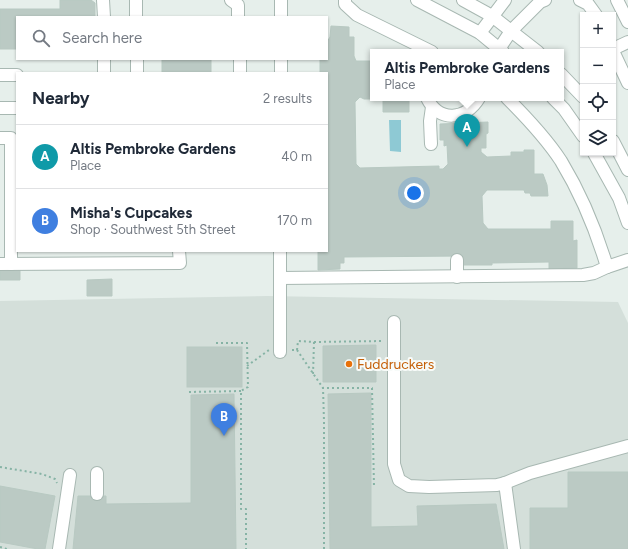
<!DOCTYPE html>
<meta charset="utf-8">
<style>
body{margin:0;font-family:Figtree,sans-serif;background:#f2f2f3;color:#1f2937}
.controls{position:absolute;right:12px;top:12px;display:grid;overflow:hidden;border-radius:0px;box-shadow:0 1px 3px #0004}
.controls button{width:36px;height:36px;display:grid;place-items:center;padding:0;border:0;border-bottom:1px solid #e0e1e3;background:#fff;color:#1f2937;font:20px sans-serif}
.you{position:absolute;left:414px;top:193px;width:14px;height:14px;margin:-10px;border:3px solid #fff;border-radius:50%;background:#1a73e8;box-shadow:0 0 0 6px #1a73e833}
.badge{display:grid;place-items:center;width:26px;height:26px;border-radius:50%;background:#db2777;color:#fff;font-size:13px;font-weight:700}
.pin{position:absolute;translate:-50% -33px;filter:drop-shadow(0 1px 2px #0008)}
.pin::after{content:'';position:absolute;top:21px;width:14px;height:12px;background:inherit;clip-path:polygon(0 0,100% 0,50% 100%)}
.popup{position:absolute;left:370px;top:49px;width:194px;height:52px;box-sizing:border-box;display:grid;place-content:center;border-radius:0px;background:#fff;filter:drop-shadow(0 1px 3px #0005);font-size:13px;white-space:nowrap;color:#747a83}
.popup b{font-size:15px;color:#1f2937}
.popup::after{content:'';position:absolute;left:50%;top:100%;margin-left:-8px;border:8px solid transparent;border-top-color:#fff}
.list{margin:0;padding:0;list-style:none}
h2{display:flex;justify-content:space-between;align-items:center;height:52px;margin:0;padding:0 16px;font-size:17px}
h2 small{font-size:13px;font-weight:400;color:#747a83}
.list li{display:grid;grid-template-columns:26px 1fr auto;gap:12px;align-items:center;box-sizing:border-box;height:64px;padding:0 16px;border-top:1px solid #e0e1e3}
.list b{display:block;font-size:15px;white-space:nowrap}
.list p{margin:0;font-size:13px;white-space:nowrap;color:#747a83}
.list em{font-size:13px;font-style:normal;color:#747a83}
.icon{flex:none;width:22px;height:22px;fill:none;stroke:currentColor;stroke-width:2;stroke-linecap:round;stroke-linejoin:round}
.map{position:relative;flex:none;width:628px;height:549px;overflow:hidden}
.search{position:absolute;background:#fff;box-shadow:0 1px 3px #0004;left:16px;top:16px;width:312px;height:44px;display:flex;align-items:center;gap:10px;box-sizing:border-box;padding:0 14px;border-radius:0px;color:#747a83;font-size:15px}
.panel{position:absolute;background:#fff;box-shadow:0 1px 3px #0004;left:16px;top:72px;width:312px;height:180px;border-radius:0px}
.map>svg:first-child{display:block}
</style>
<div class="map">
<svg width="628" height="549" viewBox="0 0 628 549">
<rect width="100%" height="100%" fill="#e6efeb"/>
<path fill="#d4dfda" d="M267 296 618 302 628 323V549H0V301Z"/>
<path fill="#8ec9d4" d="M389 120H401V152L390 151Z"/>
<g fill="#bbcac4" stroke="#b8c9c2">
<path d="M60 0H91L95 3V17H17V49H0V9H60Z"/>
<path d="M331 26 349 27V37H354V56L356 61H373V98H414V99H409V112H383V99H364L360 97 355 102 356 164 360 168 439 166V169H443L448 164 447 145 444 146V140H440V124L488 122V133L486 134V148H481V152L487 157 511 156V152H524V150H534V174H543L547 185 548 196H531L530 193H525L524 190H487L482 196 483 223 488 229H551V221H573V241L577 240V268L549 269V262L492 263V265H462V256L344 257V263H340V269L318 270V251H327V73H320V59H327V42L330 37Z"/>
<rect x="162" y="59" width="49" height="14"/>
<path d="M0 267 20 268V280H0Z"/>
<path d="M112 279V296H87V280Z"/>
<path d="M376 345V382H323V346Z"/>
<rect x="187" y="347" width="55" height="40"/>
<path d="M371 393V527L418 526 417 506 496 504 504 549H330L328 394Z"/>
<path d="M234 394 236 549H73L78 496H106V504L191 503V395Z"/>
<path d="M568 472H628V549H530V508H568Z"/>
<path d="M0 486 55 496 45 549H38L0 542Z"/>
</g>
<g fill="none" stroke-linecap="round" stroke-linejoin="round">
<defs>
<g id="minor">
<path d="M103 0 104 17"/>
<path d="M136 0V17"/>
<path d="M231 0 238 5V17"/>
<path d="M281 0V17"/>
<path d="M345 0V4L357 15 432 52"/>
<path d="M417 0 480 33 503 52"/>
<path d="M463 0 492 16 538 52"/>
<path d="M580 0 588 4 596 15"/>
<path d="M617 0 628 22"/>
<path d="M480 33 505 0"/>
<path d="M613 49 628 42"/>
<path d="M613 51 628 83"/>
<path d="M497 52 511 31 540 2 545 0"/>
<path d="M104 59V73"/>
<path d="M137 59V73"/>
<path d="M240 59V73"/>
<path d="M281 59V73"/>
<path d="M561 74 583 97"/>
<path d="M0 75H17"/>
<path d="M427 98C439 123 466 120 479 98"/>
<path d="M553 98 564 109 583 136"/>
<path d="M0 108H17"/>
<path d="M0 138H11V264"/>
<path d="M613 141 628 170"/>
<path d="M431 144 430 121 432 107"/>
<path d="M594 153 619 198 628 223"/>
<path d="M0 264 180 263 179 251"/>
<path d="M607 267 628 260"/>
<path d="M457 277V260"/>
<path d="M280 278 583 275 594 273 607 267C596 230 581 194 561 161 546 138 526 117 507 98"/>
<path d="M394 322V464L399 480 409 486 429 487 497 485 505 483 530 473 628 446"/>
<path d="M280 352V251"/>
<path d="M505 483 514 549"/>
<path d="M97 494V473"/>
<path d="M59 549 70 475"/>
</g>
</defs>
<use href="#minor" stroke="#a8b8b2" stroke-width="14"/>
<g stroke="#86b3a5" stroke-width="2" stroke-dasharray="2 3" stroke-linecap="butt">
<path d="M314 342 383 341"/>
<path d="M216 343H247L248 387 241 391V509H246V549"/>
<path d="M292 350H297L323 388"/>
<path d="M297 350 298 341 314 342 313 374"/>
<path d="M247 366 269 350"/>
<path d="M189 392 241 391"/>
<path d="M0 467 42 474 55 479 57 483"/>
<path d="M0 547 7 549"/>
<path d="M324 549V421L323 388H372L374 487"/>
</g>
<use href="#minor" stroke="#fff" stroke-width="12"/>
</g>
<circle fill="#e8710a" stroke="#f7fbf9" stroke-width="1.5" cx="349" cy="364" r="4"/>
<g text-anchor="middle" stroke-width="4" stroke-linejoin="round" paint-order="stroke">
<g font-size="14" fill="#c56008" stroke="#f7fbf9" text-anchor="start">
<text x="357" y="369">Fuddruckers</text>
</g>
</g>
</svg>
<div class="controls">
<button>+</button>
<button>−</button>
<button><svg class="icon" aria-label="locate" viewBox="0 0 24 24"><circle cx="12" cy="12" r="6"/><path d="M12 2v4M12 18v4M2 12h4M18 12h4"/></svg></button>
<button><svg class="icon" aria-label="layers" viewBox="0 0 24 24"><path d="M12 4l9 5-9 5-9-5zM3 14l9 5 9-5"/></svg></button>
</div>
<div class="you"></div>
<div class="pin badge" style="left:467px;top:147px;background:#0f9aa8">A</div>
<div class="popup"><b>Altis Pembroke Gardens</b>Place</div>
<div class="pin badge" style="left:224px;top:436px;background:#3f7fe0">B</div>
<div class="search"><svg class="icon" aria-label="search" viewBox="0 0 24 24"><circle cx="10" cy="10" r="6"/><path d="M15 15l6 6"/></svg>Search here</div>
<section class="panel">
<h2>Nearby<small>2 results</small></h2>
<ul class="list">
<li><span class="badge" style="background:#0f9aa8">A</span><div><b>Altis Pembroke Gardens</b><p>Place</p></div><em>40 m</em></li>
<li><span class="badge" style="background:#3f7fe0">B</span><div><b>Misha's Cupcakes</b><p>Shop · Southwest 5th Street</p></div><em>170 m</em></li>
</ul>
</section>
</div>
